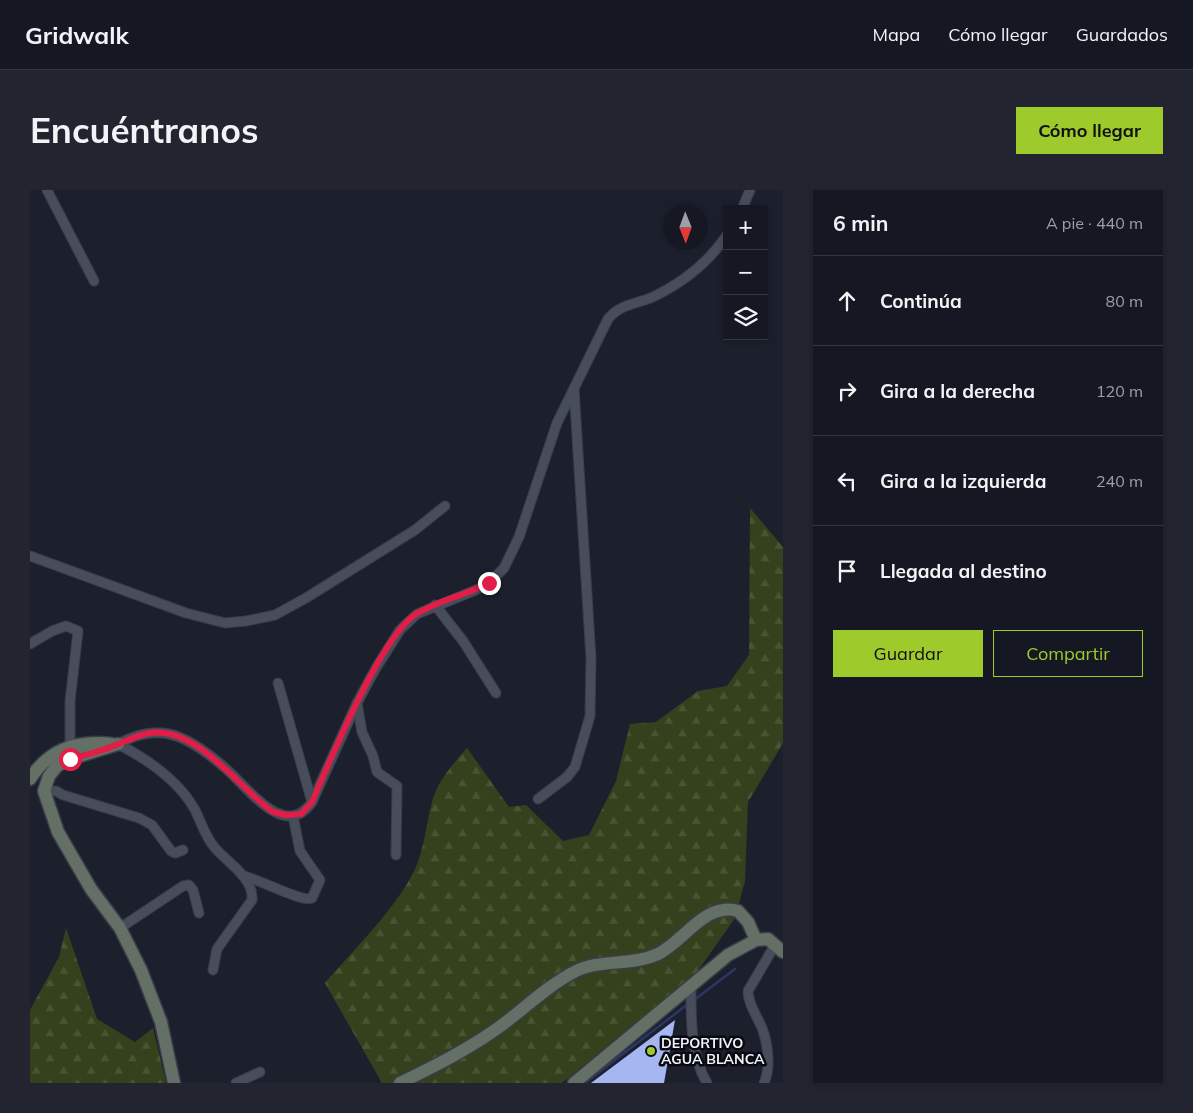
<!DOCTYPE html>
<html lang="es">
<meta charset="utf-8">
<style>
body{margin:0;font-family:Mulish,sans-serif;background:#22252f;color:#f1f3f6}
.controls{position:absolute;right:15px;top:15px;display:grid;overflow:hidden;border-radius:0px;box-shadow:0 2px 8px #0003}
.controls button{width:45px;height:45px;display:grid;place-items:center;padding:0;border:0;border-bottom:1px solid #343740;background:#151822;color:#f1f3f6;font:25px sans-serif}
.compass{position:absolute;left:633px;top:15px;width:45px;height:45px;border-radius:50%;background:#151822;box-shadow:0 2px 8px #0003;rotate:179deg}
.stop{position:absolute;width:15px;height:15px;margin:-11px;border:4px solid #e11d48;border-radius:50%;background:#fff}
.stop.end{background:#e11d48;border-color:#fff;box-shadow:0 1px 5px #0008}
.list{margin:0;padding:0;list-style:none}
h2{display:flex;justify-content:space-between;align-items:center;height:65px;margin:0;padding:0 20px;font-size:21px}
h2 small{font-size:16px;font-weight:400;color:#9da0a5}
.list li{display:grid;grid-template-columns:32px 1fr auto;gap:15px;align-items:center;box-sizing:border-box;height:90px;padding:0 20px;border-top:1px solid #343740}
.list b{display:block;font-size:19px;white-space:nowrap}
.list em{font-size:16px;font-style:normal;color:#9da0a5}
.actions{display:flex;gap:10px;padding:15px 20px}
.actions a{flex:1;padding:11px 0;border:1px solid #9fca2c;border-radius:0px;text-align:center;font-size:18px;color:#9fca2c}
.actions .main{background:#9fca2c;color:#111}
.icon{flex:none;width:28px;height:28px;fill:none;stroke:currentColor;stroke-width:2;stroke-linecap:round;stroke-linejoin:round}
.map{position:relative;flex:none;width:753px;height:893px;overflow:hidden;border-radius:0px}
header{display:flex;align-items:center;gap:30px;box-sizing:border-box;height:70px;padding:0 25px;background:#151822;border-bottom:1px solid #343740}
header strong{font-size:24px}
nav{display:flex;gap:28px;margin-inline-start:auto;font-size:18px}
.intro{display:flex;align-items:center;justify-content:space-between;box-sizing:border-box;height:120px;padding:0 30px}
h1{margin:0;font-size:35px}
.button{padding:12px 22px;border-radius:0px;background:#9fca2c;color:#111;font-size:18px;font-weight:700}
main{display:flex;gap:30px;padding:0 30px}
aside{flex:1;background:#151822;border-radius:0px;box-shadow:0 2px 8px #0003}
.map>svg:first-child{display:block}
</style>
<header>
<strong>Gridwalk</strong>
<nav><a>Mapa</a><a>Cómo llegar</a><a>Guardados</a></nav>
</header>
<div class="intro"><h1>Encuéntranos</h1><a class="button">Cómo llegar</a></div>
<main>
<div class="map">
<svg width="753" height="893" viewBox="0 0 753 893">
<defs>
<pattern id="forest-firs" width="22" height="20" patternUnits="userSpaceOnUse" patternTransform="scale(1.25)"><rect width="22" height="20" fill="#35411c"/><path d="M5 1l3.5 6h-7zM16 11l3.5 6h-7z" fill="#495433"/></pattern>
</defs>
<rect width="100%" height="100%" fill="#1c202d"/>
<g fill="url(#forest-firs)">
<path d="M720 318 753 357V553L718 612 715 691 705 728 667 782 532 893H352L295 793C323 761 368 716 385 679 395 657 396 634 402 612 407 591 424 573 437 558L479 617 496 615 533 651 559 645 586 591 600 534 626 532 668 501 697 496 719 465Z"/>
<path d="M36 738 67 829 105 852 123 838 136 893H0V820L29 767Z"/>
</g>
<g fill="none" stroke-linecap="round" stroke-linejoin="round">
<g stroke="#2b3667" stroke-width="2.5">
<path d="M664 810 705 779"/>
<path d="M555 893 658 814"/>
</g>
</g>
<path fill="#a5b6f1" d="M645 830 634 893H561Z"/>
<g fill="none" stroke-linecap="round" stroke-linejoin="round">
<defs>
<g id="street">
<path d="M17 0 64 91"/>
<path d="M712 19 720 0"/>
<path d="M0 366 156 423 195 433 216 431 245 425 276 408 385 340 415 316"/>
<path d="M405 415 433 451 466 503"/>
<path d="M0 454 22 441 36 436 48 441 40 511V556"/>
<path d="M248 493 282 612"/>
<path d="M327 513 332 542 343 566 347 582 367 596 366 665"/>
<path d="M88 554C104 545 120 540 139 544 159 548 179 564 194 577 216 595 254 652 282 612L327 513 346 478 370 440 387 424 446 400 459 393 474 378 489 347 527 233 578 129C590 114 607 114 623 107 652 93 679 72 697 45"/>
<path d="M88 554C117 569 147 589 164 618 171 631 175 647 185 658 198 673 224 688 222 710L187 759 183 780"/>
<path d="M14 601H26L33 605 109 628 122 635 141 661 145 663 153 660"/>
<path d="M508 609 537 587 545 577 560 526 561 468 544 199"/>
<path d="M213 686C229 689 273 713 282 708L290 690 270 661 263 626"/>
<path d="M90 738 153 696 159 695 163 700 169 723"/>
<path d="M661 795C661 826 660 865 677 893"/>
<path d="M206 893 230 882"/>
<path d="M734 893C741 878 738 854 732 838 727 826 718 814 718 801L745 755"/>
</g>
<g id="secondary">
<path d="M88 554 40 569 27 576 19 586 14 601 28 642 61 699 90 738 111 780 131 832 144 893"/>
<path d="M0 589C19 559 48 550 82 554"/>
<path d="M370 893C405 876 441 858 472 835 496 817 520 794 546 781 571 769 602 776 628 764 653 752 676 711 708 721L718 732 726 750"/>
<path d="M544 893 698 765 726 750 738 749 753 762"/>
</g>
</defs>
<use href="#street" stroke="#3a3d48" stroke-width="11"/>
<use href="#secondary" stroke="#3a3d48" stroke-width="15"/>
<use href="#street" stroke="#484d5b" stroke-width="9"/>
<use href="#secondary" stroke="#646f65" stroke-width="12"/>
</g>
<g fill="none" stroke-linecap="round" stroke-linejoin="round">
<path stroke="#e11d48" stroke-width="6" d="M40 569C56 565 73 561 88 554 99 550 107 545 120 543 167 536 209 598 243 622L256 625 271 624 282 612C300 571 351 446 386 424 409 410 436 405 459 393"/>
</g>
<circle fill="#9fca2c" stroke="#090a10" stroke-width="2" cx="621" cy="861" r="5"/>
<g text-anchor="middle" stroke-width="5" stroke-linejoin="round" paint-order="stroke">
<g font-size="14" font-weight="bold" fill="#eef1fb" stroke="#090a10" text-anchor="start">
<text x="631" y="858">DEPORTIVO<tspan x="631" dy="16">AGUA BLANCA</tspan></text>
</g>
</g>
</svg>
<div class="controls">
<button>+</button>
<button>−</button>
<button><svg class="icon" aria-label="layers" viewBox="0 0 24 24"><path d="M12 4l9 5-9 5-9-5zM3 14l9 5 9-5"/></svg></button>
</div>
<svg class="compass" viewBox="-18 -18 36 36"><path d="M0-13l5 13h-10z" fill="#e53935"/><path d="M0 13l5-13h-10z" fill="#9da0a5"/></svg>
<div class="stop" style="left:40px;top:569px"></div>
<div class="stop end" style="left:459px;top:393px"></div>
</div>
<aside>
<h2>6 min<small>A pie · 440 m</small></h2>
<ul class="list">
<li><svg class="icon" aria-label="ahead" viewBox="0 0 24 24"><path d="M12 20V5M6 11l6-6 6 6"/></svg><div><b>Continúa</b></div><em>80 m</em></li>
<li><svg class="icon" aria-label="right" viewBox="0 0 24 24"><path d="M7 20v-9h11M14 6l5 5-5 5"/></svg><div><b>Gira a la derecha</b></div><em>120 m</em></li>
<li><svg class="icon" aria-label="left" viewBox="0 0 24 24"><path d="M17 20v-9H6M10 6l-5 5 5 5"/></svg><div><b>Gira a la izquierda</b></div><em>240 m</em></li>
<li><svg class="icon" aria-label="arrive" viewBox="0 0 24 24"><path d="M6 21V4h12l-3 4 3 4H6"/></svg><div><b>Llegada al destino</b></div></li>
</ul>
<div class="actions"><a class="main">Guardar</a><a>Compartir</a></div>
</aside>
</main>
